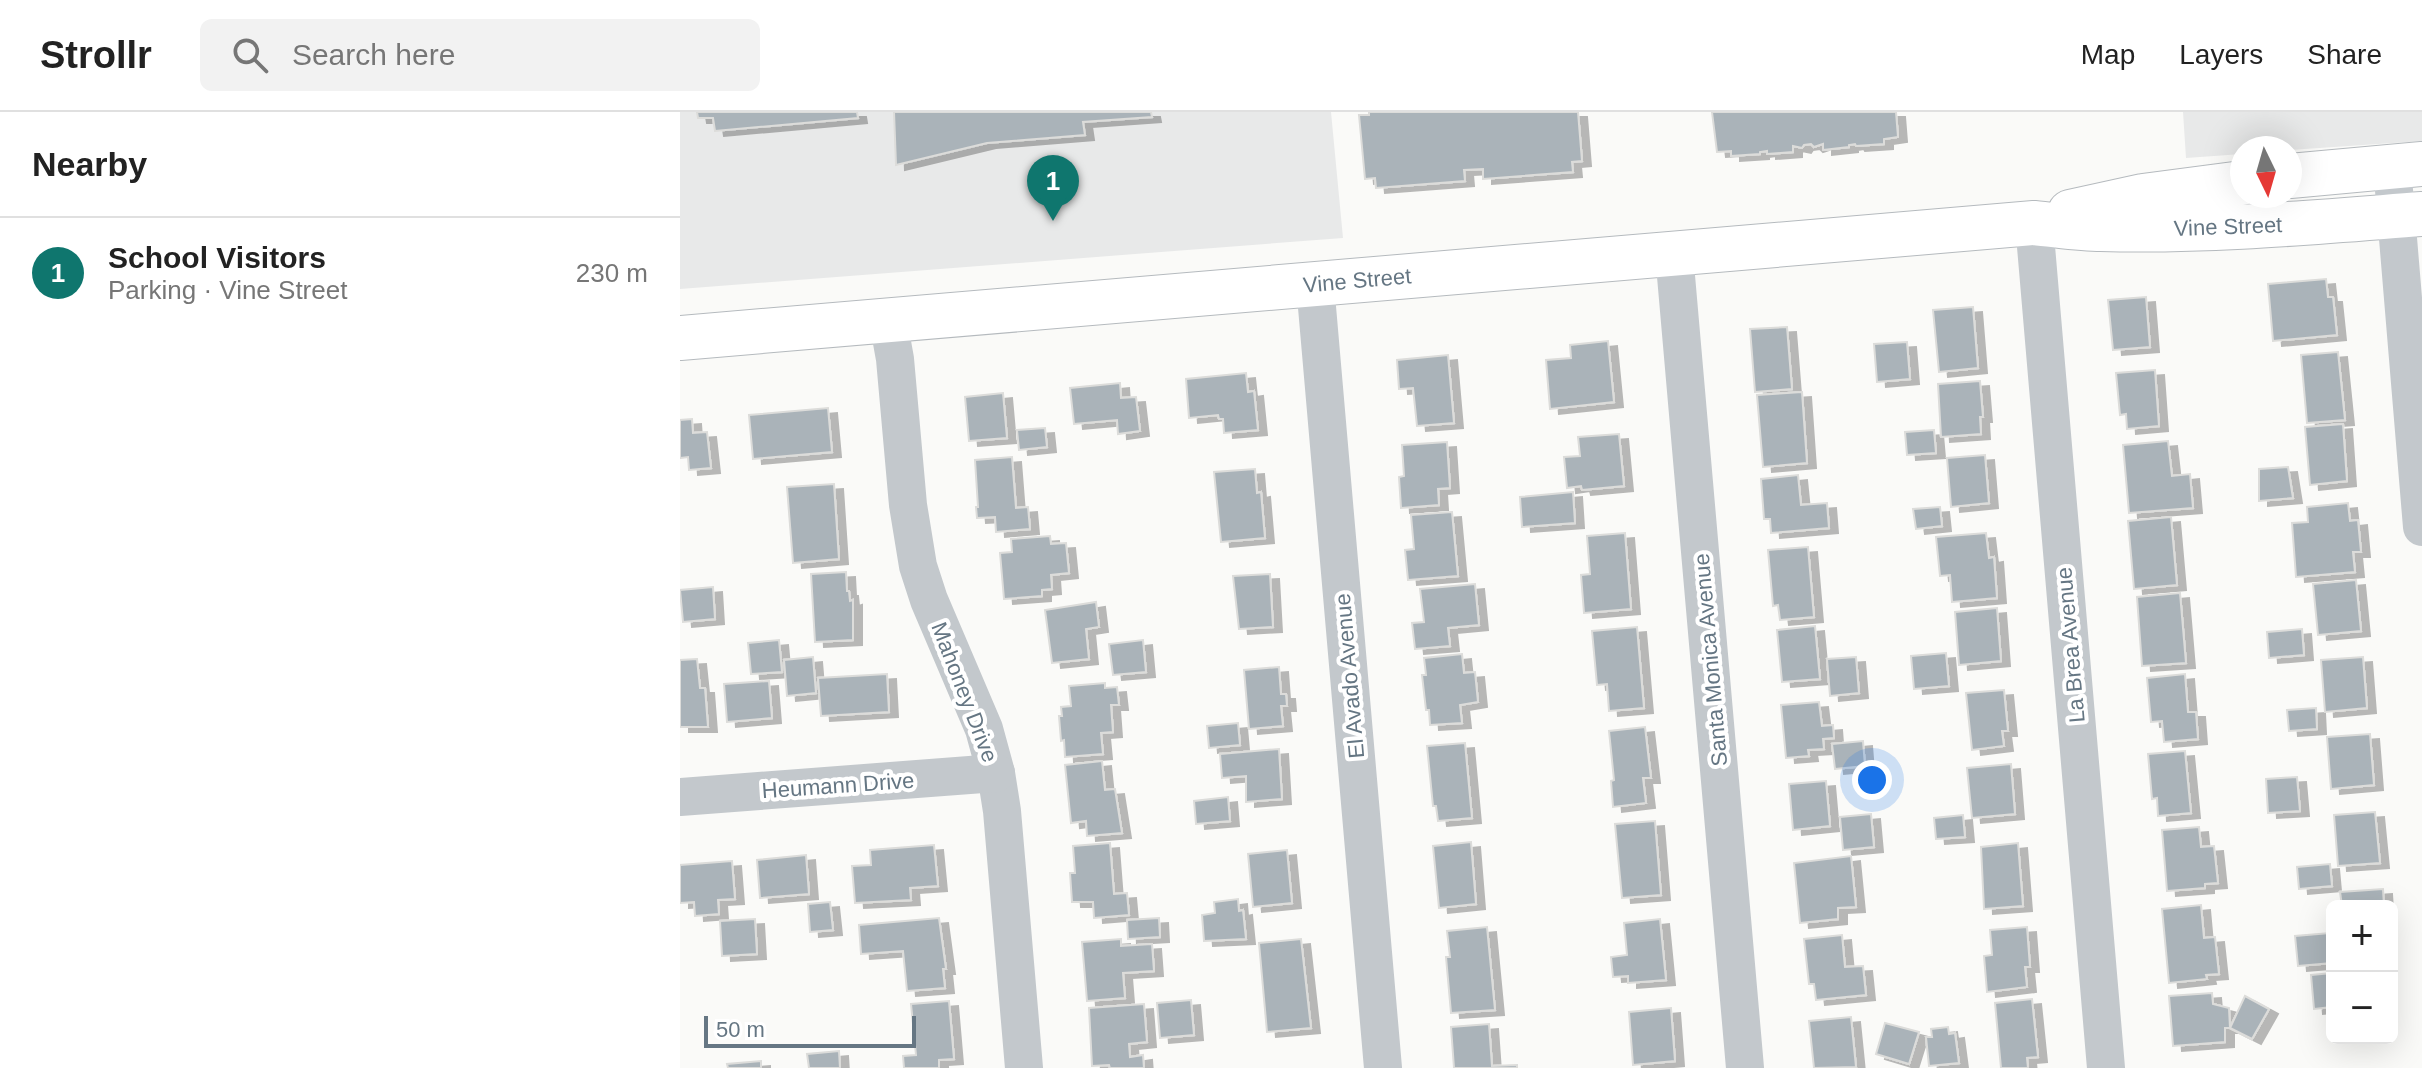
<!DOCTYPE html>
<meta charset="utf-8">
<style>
body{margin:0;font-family:Arial,sans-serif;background:#f2f2f2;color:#222}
.controls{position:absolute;right:24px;bottom:24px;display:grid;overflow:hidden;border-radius:12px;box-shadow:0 8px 32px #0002}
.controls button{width:72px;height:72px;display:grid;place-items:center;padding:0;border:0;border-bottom:2px solid #e0e0e0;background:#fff;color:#222;font:40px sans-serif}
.compass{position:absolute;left:1550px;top:24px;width:72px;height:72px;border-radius:50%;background:#fff;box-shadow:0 8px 32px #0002;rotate:175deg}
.scale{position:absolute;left:24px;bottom:20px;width:212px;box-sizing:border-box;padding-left:8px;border:4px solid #657683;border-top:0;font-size:22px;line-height:28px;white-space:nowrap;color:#657683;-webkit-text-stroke:6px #fff;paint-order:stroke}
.you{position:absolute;left:1192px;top:668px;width:28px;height:28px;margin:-20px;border:6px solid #fff;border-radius:50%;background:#1a73e8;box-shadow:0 0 0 12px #1a73e833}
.badge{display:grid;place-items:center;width:52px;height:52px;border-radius:50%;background:#0f766e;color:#fff;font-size:26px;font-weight:700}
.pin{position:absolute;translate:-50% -66px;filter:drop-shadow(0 2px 4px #0008)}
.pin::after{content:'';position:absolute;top:42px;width:28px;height:24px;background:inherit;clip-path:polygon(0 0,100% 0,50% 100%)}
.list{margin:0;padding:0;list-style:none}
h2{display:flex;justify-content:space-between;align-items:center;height:104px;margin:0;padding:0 32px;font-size:34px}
h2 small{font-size:26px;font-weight:400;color:#767676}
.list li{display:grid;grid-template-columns:52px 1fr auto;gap:24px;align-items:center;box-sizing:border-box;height:112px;padding:0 32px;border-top:2px solid #e0e0e0}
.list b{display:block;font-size:30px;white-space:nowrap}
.list p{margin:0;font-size:26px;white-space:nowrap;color:#767676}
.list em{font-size:26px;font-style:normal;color:#767676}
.icon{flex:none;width:44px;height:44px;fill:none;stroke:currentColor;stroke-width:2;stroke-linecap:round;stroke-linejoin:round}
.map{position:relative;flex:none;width:1742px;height:956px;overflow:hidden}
header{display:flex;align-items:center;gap:48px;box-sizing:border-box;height:112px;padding:0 40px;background:#fff;border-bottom:2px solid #e0e0e0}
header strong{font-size:38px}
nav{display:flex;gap:44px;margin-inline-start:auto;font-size:28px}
.search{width:560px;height:72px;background:#f2f2f2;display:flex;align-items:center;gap:20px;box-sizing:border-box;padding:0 28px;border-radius:12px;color:#767676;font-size:30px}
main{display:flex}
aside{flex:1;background:#fff}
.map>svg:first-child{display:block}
</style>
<header>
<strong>Strollr</strong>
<div class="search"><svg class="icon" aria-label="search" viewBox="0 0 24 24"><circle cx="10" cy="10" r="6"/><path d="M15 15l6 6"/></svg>Search here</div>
<nav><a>Map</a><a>Layers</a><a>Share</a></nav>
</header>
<main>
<aside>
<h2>Nearby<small></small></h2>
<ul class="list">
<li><span class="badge">1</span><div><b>School Visitors</b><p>Parking · Vine Street</p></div><em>230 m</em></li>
</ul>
</aside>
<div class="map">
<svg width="1742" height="956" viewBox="0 0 1742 956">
<defs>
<filter id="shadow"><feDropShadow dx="9" dy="5" stdDeviation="0" flood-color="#0004"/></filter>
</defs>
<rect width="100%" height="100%" fill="#fafaf8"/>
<g fill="#e8e9e9">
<path d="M0 0H651L663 126 0 177Z"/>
<path d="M1503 0H1742V29L1610 38V36H1562V42L1506 46Z"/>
</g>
<g fill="#aab3b9" stroke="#dcdcda" stroke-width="2" filter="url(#shadow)">
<path d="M17 0H177L178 6 35 19 33 6H18Z"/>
<path d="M214 0H471L472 5 403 10 405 23 307 31 216 53Z"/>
<path d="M689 0H898L902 49 892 50 893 60 803 67V57L784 58 785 69 696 76 695 66 685 67 679 3H689Z"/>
<path d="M1032 0H1216L1218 25 1204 27V32L1176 34 1175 32 1169 33V35L1143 38V32L1134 35 1131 32 1124 33 1122 36 1113 34V40L1087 42V39L1080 40V42L1051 44V39L1037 40Z"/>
<path d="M1646 167 1648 185H1653L1657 223 1593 229 1588 172Z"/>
<path d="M1466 185 1470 235 1433 238 1428 188Z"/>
<path d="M1293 195 1298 256 1259 260 1253 198Z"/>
<path d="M1107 215 1112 277 1075 280 1070 217Z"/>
<path d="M928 229 934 290 870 297 866 248 891 246 890 233Z"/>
<path d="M1227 230 1230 267 1197 270 1194 232Z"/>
<path d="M1658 240 1665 308 1627 311 1621 243Z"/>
<path d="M768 243 774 311 737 314 733 276 719 277 717 248Z"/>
<path d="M1475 258 1479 314 1447 317 1446 302 1440 303 1436 261Z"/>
<path d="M566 261 568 280 574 279 578 318 544 321 543 307H539L538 303 509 306 506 267Z"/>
<path d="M1300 269 1303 305H1300L1301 322 1261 325 1258 272Z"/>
<path d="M440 271 441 286 456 285 460 319 438 322 437 308 394 312 390 276Z"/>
<path d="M1122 280 1127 351 1083 355 1077 283Z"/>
<path d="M323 281 327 326 289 329 285 285Z"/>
<path d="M148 296 152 340 73 347 69 303Z"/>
<path d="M12 307 13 321 27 320 31 356 9 358 8 345 0 346V308Z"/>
<path d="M1663 312 1667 369 1630 373 1625 315Z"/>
<path d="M365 316 367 335 339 338 337 318Z"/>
<path d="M1254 318 1256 341 1227 343 1225 320Z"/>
<path d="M939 322 944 374 902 378 901 374 887 376 884 345 900 344 898 325Z"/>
<path d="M1488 329 1492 364 1510 362 1513 396 1449 401 1443 333Z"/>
<path d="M767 330 770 376 758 377 759 393 721 396 719 365 724 364 722 333Z"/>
<path d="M1305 343 1309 391 1271 395 1267 346Z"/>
<path d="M332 345 336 396 348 395 350 417 316 420 315 405 297 406 296 395H298L295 348Z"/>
<path d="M1608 355 1613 386 1579 389V357Z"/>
<path d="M575 357 577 381 581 380 585 426 541 430 534 360Z"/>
<path d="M1118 363 1121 393 1147 391 1149 416 1091 421 1090 407H1084L1081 367Z"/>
<path d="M154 372 159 447 113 451 107 375Z"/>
<path d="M893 380 895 411 842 415 840 385Z"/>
<path d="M1668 391 1670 409 1678 408 1681 440H1673L1675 460 1616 465 1612 411 1628 410 1627 395Z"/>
<path d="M1260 395 1262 414 1236 417 1233 397Z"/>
<path d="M772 400 778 464 728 468 725 438 734 437 731 403Z"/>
<path d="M1491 405 1497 473 1454 477 1448 409Z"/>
<path d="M945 421 951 497 904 501 901 463 910 462 907 424Z"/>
<path d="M1306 421 1309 446 1314 445 1317 486 1272 490 1270 463 1260 464 1256 425Z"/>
<path d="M370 424 371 432 386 431 389 461 371 463 372 477 362 478V484L324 487 320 441 332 440 331 427Z"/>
<path d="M1128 435 1134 505 1100 508 1098 493 1093 494 1088 438Z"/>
<path d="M166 460 167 479H169L170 489 173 488V528L135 530 131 462Z"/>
<path d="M590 462 593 515 559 517 553 464Z"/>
<path d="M1676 468 1681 519 1638 523 1633 472Z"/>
<path d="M795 472 799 513 768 516 770 534 735 537 732 511 744 510 740 477Z"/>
<path d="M33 475 35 507 3 510 0 478Z"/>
<path d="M1500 481 1506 551 1462 554 1457 485Z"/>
<path d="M416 490 419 515 406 517 409 547 372 551 365 498Z"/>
<path d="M1317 496 1321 549 1279 553 1275 500Z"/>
<path d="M1135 514 1140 567 1102 570 1097 518Z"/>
<path d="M957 515 964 596 929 599 927 572 917 573 912 519Z"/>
<path d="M1622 517 1624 543 1589 546 1587 520Z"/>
<path d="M99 528 102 560 71 562 68 531Z"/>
<path d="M463 528 466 560 433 563 429 532Z"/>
<path d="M1266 541 1269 574 1234 577 1231 544Z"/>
<path d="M782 542 784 561 795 560 798 590 780 593 782 611 750 613 749 598H746L742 563H746L744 546Z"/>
<path d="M133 545 136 581 107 584 104 548Z"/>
<path d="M1176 545 1179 581 1150 584 1147 547Z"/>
<path d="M1683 545 1687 596 1645 600 1641 548Z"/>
<path d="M17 547 20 576H25L28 615H0V548Z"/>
<path d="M599 555 601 582H606L607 594H601L603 614 569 617 564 558Z"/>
<path d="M207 562 209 600 141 604 138 566Z"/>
<path d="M1505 562 1508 600H1516L1518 627 1484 630 1482 609 1471 610 1467 566Z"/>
<path d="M89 569 92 606 47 610 44 572Z"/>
<path d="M425 571V576L437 575 439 593H431L433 620 421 621 423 642 385 645 384 628 381 629 379 604H382L381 595 391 594 389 574Z"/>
<path d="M1324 578 1328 619H1322L1324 634 1292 638 1286 581Z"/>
<path d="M1139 590 1142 614 1153 613 1154 626 1143 627 1144 637 1128 638 1129 644 1106 646 1101 593Z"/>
<path d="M1636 596 1637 617 1609 619 1607 598Z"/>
<path d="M558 611 560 633 529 636 527 614Z"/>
<path d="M965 615 971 666H963L966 691 933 695 931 669 934 668 929 619Z"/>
<path d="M1690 622 1694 673 1651 677 1647 625Z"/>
<path d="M1183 629 1185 654 1155 657 1152 632Z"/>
<path d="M785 631 792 706 758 709 756 694H753L747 634Z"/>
<path d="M599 637 602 687 566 690V664L542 666 540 642Z"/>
<path d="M1505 639 1511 701 1478 704 1477 686 1472 687 1468 642Z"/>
<path d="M422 649 425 678 435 677 442 721 407 724 406 709 391 711 385 653Z"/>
<path d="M1331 652 1335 702 1292 706 1287 656Z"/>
<path d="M1617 665 1620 699 1588 701 1586 667Z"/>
<path d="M1146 669 1150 714 1113 718 1109 672Z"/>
<path d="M548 685 550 709 516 712 514 689Z"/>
<path d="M1695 700 1700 751 1658 754 1654 703Z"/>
<path d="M1191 702 1194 735 1163 738 1160 705Z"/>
<path d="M1283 703 1285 725 1256 727 1254 706Z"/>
<path d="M975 709 981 783 942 786 935 712Z"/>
<path d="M1519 715 1521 735 1534 734 1538 771 1525 772V776L1487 779 1482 718Z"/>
<path d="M791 730 796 792 759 796 753 734Z"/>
<path d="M430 731 434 782 447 781 449 803 414 806 413 790H392L390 761H395L393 734Z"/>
<path d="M1338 731 1343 794 1304 797 1301 735Z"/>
<path d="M254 733 258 774 230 776 231 788 175 791 172 754 191 753 190 738Z"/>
<path d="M607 738 612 791 573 795 568 742Z"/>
<path d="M126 743 129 782 80 786 77 748Z"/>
<path d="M1171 744 1176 795 1158 796V807L1120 811 1114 751Z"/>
<path d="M52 749 55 787 38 788 39 802 15 804 14 790 0 791V753Z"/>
<path d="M1650 752 1652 774 1619 777 1617 755Z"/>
<path d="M1703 777 1704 794H1662L1660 780Z"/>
<path d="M558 787 559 799 563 798 566 827 524 829 522 803 535 801 534 790Z"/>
<path d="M150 790 153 818 130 820 128 792Z"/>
<path d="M1521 793 1524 826 1535 825 1539 862 1526 863 1527 867 1489 871 1482 797Z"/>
<path d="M259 806 266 857H263L265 876 227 879 223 839 181 842 179 813Z"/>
<path d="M479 806 480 825 448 827 447 808Z"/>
<path d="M75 807 77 842 42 844 40 809Z"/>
<path d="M980 807 986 868 948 871V864L933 865 931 845 947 843 944 811Z"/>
<path d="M807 815 815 898 771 901 766 845H770L767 819Z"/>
<path d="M1347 815 1350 855H1345L1347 875 1307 880 1304 844 1312 843 1310 818Z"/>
<path d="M1650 821 1652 851 1618 854 1615 824Z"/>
<path d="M1162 823 1165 855 1183 854 1186 883 1136 888 1134 872H1129L1124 827Z"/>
<path d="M441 827V834L472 832 474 859 443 861 445 886 407 889 402 830Z"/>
<path d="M621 827 631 916 587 920 579 831Z"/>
<path d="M1652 861V895L1634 897 1631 863Z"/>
<path d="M1532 881 1533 892 1549 896 1550 916H1545V930L1493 934 1489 884Z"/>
<path d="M1565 884 1589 897 1572 927 1550 916Z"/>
<path d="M1352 887 1358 945 1347 946 1348 956H1321L1315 891Z"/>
<path d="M511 888 514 923 480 926 477 891Z"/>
<path d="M269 889 274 947 259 948V956H224L223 944 236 943 231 892Z"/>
<path d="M464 892 467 930 449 932 450 945 463 943 464 956H430L429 953 412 954 409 896Z"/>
<path d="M991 896 995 949 953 953 949 900Z"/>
<path d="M1171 905 1176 955 1134 956 1129 909Z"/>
<path d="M1205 911 1239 920 1229 952 1196 942Z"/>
<path d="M809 912 812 954 837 953V956H774L771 915Z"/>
<path d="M1268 915 1269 922 1275 921 1279 951 1249 954 1246 925H1252L1251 917Z"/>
<path d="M159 939 160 956H129L127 942Z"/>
<path d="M81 949V956H48L47 952Z"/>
</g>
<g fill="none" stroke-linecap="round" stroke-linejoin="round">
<defs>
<g id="major">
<path d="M1610 64 1742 52"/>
<path d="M1390 100 1463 84 1562 71"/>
<path d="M0 226 1354 111C1376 113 1399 117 1421 117 1528 120 1636 110 1742 102"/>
</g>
</defs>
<use href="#major" stroke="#b5babe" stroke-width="46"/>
<g stroke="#c3c8cc" stroke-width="38">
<path d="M1712 54 1742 415"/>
<path d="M1354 111 1426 956"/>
<path d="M994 141 1065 956"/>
<path d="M635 172 703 956"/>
<path d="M208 208 215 247 228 393 238 454 249 488 304 617 316 661 322 699 344 956"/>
<path d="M0 685 316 661"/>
</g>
<use href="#major" stroke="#fff" stroke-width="44"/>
</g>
<g text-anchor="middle" stroke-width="8" stroke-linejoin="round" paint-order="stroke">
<g font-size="22" fill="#657683" stroke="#fff">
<text transform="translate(1548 114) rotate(-2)" y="8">Vine Street</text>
<text transform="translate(677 168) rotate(-5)" y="8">Vine Street</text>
<text transform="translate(1390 533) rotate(-95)" y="8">La Brea Avenue</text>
<text transform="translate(1030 548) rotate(-95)" y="8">Santa Monica Avenue</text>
<text transform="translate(669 564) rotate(-95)" y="8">El Avado Avenue</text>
<text transform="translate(285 580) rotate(69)" y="8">Mahoney Drive</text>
<text transform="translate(158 673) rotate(-4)" y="8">Heumann Drive</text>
</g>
</g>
</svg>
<div class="controls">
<button>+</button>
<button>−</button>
</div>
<svg class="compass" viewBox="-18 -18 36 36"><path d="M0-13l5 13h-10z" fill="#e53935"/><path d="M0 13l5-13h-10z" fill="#767676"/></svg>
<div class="scale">50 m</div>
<div class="you"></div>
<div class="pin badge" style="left:373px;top:109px">1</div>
</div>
</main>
